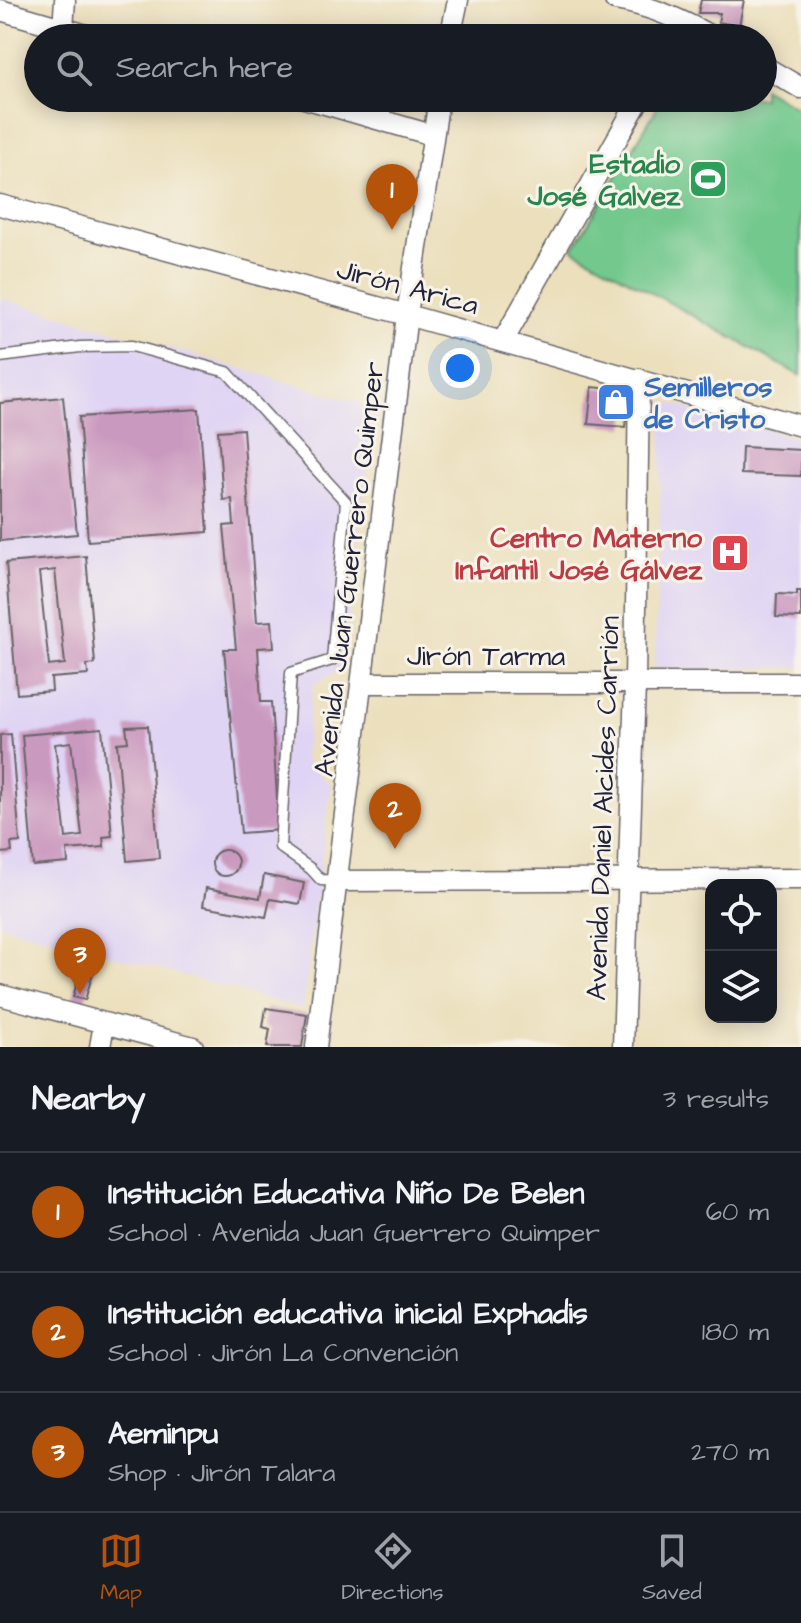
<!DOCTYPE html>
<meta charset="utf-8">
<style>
body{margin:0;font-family:"Architects Daughter",sans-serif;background:#242831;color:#f1f3f6}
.controls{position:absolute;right:24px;bottom:24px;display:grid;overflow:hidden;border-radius:16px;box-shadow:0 4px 20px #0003}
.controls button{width:72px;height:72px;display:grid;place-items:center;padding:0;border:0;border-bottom:2px solid #363941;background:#171b24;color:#f1f3f6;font:40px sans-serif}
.you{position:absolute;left:460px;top:368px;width:28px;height:28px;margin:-20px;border:6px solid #fff;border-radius:50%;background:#1a73e8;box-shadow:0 0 0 12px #1a73e833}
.badge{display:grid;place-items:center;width:52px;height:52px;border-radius:50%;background:#b45309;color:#fff;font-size:26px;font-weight:700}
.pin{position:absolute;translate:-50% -66px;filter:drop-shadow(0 2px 4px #0008)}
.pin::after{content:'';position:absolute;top:42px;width:28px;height:24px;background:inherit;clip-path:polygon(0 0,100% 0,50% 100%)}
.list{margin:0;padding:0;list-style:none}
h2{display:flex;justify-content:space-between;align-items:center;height:104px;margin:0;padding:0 32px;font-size:34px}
h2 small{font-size:26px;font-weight:400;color:#9ea1a6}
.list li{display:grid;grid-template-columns:52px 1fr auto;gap:24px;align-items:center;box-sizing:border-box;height:120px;padding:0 32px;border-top:2px solid #363941}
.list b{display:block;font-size:30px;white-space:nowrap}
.list p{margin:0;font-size:26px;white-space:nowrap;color:#9ea1a6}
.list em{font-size:26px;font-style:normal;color:#9ea1a6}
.icon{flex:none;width:44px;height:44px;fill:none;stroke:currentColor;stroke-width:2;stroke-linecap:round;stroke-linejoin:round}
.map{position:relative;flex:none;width:801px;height:1047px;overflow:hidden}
.search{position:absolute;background:#171b24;box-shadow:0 4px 20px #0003;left:24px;right:24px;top:24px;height:88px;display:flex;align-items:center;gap:20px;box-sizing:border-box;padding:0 28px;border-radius:44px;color:#9ea1a6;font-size:30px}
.sheet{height:464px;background:#171b24}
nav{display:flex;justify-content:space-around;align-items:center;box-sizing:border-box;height:112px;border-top:2px solid #363941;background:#171b24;font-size:22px;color:#9ea1a6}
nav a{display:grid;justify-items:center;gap:4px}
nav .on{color:#b45309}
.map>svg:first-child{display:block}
</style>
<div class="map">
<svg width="801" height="1047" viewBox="0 0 801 1047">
<rect width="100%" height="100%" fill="#f7f3e8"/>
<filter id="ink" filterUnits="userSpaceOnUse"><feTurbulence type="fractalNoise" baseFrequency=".0125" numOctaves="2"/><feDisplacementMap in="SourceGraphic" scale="16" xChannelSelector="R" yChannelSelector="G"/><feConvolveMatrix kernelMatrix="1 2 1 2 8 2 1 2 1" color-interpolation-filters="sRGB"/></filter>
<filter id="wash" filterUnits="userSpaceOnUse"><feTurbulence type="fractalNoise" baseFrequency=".006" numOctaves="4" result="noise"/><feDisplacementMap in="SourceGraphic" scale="32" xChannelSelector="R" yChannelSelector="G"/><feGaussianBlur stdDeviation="1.8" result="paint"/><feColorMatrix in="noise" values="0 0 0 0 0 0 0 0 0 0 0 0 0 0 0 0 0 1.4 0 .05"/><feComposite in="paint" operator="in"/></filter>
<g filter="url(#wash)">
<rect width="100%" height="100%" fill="#ebdfbc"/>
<g fill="#e0d4f4">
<path d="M0 298 375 408 342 668 313 685 304 759 331 785 303 1009 0 924Z"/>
<path d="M663 401 801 439V667L655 669Z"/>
</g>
<path fill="#72c88d" stroke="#4a7564" stroke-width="2" d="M763 88 801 110V376L573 249 663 98H763Z"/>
<g id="blocks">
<g fill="#ca99bf" fill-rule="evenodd">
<path d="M701 0H744L739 26 718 22 720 13H698Z"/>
<path d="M592 387 622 390 628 401 625 427 588 424Z"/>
<path d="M63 397 77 534 0 541V403Z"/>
<path d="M199 409 208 532 88 541 79 417Z"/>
<path d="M243 429 257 622 272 621 274 647 258 648 261 702H271L279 830 241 833 224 649H236L224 526 234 525 232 499 223 500 218 431Z"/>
<path d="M742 447 801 450V476L741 474Z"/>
<path d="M86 556 95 664 87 665 88 675 51 678 52 691 17 694 6 563ZM55 570 65 664 49 666 39 572Z"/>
<path d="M797 591H801V618L776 617 777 594 797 595Z"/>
<path d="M148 726 159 858 127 861 117 743 128 742 126 727Z"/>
<path d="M102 728 112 836 103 837 104 847 67 850 68 863 33 866 22 735ZM71 742 82 836 66 838 55 744Z"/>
<path d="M11 734 20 842 11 843 12 852 0 853V735Z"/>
<circle cx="225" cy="863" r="13"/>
<path d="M264 875 304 883 300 904 270 899 266 917 203 906 206 888 260 898Z"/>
<path d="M83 960 96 963 85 1000 73 997Z"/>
<path d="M266 1008 307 1014 302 1047H267L270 1029 263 1027Z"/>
</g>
</g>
</g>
<g filter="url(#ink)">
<use href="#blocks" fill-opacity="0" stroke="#686468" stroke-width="2"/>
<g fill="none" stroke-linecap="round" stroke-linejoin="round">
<defs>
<path id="service" d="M0 357 80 347 132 346 227 372 346 502 332 660 291 673 280 847 311 869 321 880 337 881"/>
<g id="minor">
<path d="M615 0C651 6 682 20 714 38"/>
<path d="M0 10 97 38"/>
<path d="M63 28 65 0"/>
<path d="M450 38 458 0"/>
<path d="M763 66 801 88"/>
<path d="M304 98 432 135"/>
<path d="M0 205 407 315 801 426"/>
<path d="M503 341 640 98"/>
<path d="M363 683H801"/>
<path d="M339 881 801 879"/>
<path d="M0 995 193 1047"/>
<path d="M100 1047 104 1024"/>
<path d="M316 1047 407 315 439 98"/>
<path d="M623 1047 635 684 639 379"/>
</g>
</defs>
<use href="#service" stroke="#686468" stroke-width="13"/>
<use href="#minor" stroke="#686468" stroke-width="23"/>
<use href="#service" stroke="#fff" stroke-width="10"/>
<use href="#minor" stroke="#fff" stroke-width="20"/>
</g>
</g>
<defs>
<symbol id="stadium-square" viewBox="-11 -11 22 22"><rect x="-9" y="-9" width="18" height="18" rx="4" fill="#2e9e5b" stroke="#f7f3e8"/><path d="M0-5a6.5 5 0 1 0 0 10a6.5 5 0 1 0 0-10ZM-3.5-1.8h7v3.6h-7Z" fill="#fff"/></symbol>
<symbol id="shop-square" viewBox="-11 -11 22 22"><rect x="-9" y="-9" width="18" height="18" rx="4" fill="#3f7fe0" stroke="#f7f3e8"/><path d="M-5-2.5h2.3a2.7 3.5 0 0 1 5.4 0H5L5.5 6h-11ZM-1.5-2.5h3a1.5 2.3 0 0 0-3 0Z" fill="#fff"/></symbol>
<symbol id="hospital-square" viewBox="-11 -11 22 22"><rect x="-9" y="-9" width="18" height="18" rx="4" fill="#e0444e" stroke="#f7f3e8"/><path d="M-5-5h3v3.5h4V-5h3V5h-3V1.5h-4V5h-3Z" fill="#fff"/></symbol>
</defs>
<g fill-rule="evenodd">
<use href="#stadium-square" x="686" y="157" width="44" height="44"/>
<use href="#shop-square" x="594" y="380" width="44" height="44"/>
<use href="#hospital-square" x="708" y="531" width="44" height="44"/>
</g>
<g text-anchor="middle" stroke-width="6" stroke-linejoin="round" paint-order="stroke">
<g font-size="28" font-weight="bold" fill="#27864d" stroke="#f7f3e8" text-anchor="end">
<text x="680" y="173">Estadio<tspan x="680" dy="32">José Galvez</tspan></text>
</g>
<g font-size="28" fill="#22223b" stroke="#f7f3e8">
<text transform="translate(408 286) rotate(15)" y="10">Jirón Arica</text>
<text transform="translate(348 569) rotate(-83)" y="10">Avenida Juan Guerrero Quimper</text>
<text x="486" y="665">Jirón Tarma</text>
<text transform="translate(602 808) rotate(-88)" y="10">Avenida Daniel Alcides Carrión</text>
</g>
<g font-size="28" font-weight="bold" fill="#366cbe" stroke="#f7f3e8" text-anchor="start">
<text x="644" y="396">Semilleros<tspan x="644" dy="32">de Cristo</tspan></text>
</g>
<g font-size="28" font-weight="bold" fill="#be3a42" stroke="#f7f3e8" text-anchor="end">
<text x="702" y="547">Centro Materno<tspan x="702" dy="32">Infantil José Gálvez</tspan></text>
</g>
</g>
</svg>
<div class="controls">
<button><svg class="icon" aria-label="locate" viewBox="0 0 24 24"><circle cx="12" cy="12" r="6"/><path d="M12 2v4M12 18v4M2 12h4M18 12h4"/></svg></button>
<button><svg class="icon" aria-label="layers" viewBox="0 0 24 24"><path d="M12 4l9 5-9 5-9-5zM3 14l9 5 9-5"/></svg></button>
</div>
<div class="you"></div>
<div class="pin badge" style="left:392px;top:230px">1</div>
<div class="pin badge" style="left:395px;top:849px">2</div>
<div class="pin badge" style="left:80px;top:994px">3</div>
<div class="search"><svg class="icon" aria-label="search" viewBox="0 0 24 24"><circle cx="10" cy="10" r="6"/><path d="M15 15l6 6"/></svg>Search here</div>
</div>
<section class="sheet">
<h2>Nearby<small>3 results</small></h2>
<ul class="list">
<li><span class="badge">1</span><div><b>Institución Educativa Niño De Belen</b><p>School · Avenida Juan Guerrero Quimper</p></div><em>60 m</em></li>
<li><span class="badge">2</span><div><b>Institución educativa inicial Exphadis</b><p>School · Jirón La Convención</p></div><em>180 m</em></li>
<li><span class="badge">3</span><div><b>Aeminpu</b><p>Shop · Jirón Talara</p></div><em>270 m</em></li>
</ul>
</section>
<nav>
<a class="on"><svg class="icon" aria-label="map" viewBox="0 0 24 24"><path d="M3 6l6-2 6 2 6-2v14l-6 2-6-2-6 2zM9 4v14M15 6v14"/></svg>Map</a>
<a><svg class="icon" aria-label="directions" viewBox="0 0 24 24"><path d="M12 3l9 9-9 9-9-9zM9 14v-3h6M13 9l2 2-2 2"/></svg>Directions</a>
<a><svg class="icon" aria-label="saved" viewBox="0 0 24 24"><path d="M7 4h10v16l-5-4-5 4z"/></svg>Saved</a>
</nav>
